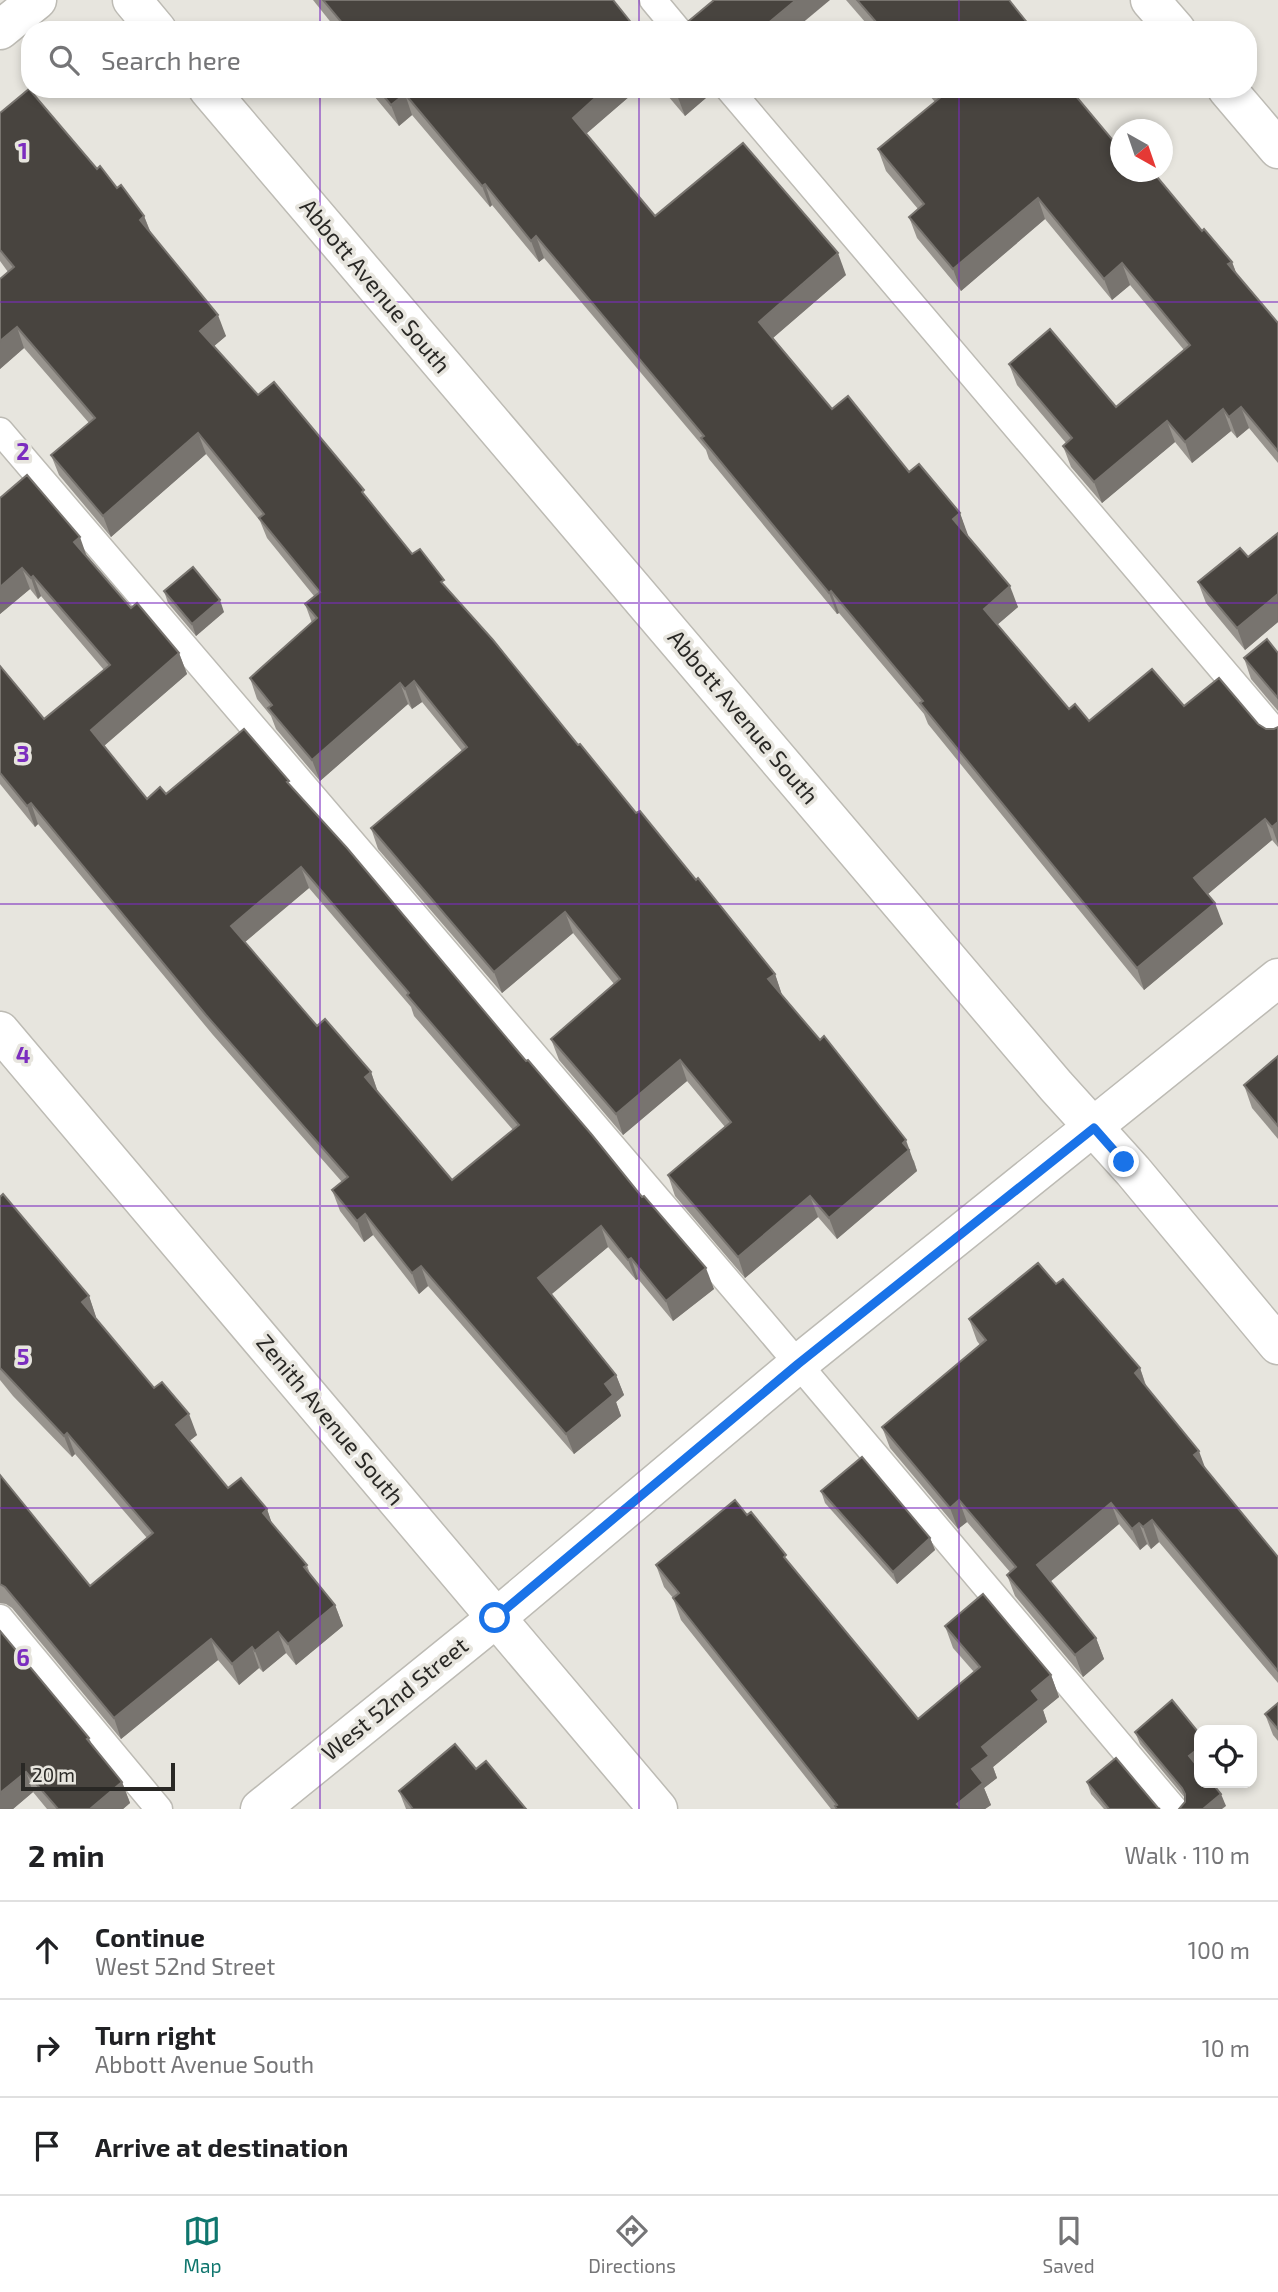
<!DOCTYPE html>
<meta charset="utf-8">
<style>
body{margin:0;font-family:"Exo 2",sans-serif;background:#f2f2f2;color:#202124}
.controls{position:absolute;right:21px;bottom:21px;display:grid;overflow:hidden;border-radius:14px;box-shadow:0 4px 10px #0003}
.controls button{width:63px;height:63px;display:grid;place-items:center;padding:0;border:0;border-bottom:2px solid #e0e0e0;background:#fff;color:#202124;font:35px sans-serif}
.compass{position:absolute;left:1110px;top:119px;width:63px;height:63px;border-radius:50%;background:#fff;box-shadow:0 4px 10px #0003;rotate:140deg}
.scale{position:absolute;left:21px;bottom:18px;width:154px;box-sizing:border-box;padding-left:7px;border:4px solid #292825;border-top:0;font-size:19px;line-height:24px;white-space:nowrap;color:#292825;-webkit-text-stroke:5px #e7e5de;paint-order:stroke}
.stop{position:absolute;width:21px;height:21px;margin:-16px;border:5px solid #1a73e8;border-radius:50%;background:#fff}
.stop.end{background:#1a73e8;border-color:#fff;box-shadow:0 2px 7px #0008}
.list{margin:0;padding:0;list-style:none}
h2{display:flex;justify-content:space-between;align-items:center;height:91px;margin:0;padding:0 28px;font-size:30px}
h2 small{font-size:23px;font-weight:400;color:#757577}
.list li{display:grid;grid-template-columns:46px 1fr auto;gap:21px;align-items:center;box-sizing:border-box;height:98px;padding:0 28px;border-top:2px solid #e0e0e0}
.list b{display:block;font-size:26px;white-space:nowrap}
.list p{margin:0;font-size:23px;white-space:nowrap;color:#757577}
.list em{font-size:23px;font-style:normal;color:#757577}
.icon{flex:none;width:38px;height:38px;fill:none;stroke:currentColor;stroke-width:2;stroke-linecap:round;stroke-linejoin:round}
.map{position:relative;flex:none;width:1278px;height:1809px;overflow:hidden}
.search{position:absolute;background:#fff;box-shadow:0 4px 10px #0003;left:21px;right:21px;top:21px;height:77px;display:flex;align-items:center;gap:18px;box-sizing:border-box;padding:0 24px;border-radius:28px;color:#757577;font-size:26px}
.sheet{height:385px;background:#fff}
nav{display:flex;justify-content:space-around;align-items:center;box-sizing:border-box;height:98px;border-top:2px solid #e0e0e0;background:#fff;font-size:19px;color:#757577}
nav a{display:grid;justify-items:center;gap:4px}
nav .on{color:#0f766e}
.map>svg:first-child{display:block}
</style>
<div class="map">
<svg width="1278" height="1809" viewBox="0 0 1278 1809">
<rect width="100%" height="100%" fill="#e7e5de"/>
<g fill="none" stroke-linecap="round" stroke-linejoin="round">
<defs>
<g id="lane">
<path d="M653 0 678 30"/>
<path d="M729 89 1278 735"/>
<path d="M0 431 761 1320 1174 1809"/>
<path d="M0 1618 159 1809"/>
</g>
<g id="street">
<path d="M132 0 157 30"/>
<path d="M1150 0 1176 30"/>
<path d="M0 30 37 0"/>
<path d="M208 89 1056 1086 1133 1171 1278 1345"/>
<path d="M1227 89 1278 149"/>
<path d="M0 1031 658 1809"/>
<path d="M260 1809 496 1618 798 1364 1278 978"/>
</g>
</defs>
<use href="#lane" stroke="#bdbbb4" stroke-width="29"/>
<use href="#street" stroke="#bdbbb4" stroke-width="41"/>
<use href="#lane" stroke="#fff" stroke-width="26"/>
<use href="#street" stroke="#fff" stroke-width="38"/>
</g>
<g fill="#98948e" fill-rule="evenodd">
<path d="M313 0H613L637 30H337Z"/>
<path d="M846 0H1009L1033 30H872Z"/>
<path d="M371 89H638L586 134 655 216 846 275 773 338 832 409 960 513 967 535 1018 607 997 625 1069 709 1089 721 1184 706 1258 724 1266 729H1274L1278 727V847L1272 840 1208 894 1223 924 1144 990 928 724 924 714 839 613 837 614 709 459 706 450 544 258 539 262 492 205 490 207 412 115 399 126 374 96Z"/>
<path d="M662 89H714V91L685 116Z"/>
<path d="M924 89H1072L1071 91 1121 172 1202 231 1232 262 1236 273 1278 323V463L1249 428 1237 438 1231 431 1192 463 1175 442 1102 503 1071 467 1063 446 1066 443 1017 385 1009 364 1116 407 1184 350 1130 285 1112 300 1045 219 961 291 917 238 909 217 918 209 886 171 878 149 935 102Z"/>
<path d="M0 113 97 169 144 216 151 233 226 336 214 346 258 395 366 498 412 554 448 590 578 745 636 813 696 880 775 974 782 995 914 1161 917 1171 837 1239 818 1217 745 1278 675 1196 668 1175 725 1127 687 1081 623 1135 559 1060 551 1039 614 984 573 933 502 993 378 849 371 828 462 751 422 702 412 709 408 704 320 781 276 729 271 716 257 699 250 678 312 623 305 604 314 596 267 538 260 521 206 454 111 537 59 475 51 455 89 423 24 348 0 369 8 272 0 261Z"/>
<path d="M0 498 87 557 131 608 179 653 187 674 104 746 147 799 166 794 291 786 714 1289 673 1321 638 1279 636 1280 608 1247 551 1294 616 1375 624 1395 616 1402 621 1416 574 1454 428 1286 419 1294 373 1235 364 1242 340 1211 332 1190 342 1182 213 1035 38 824 35 827 0 784V666L44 719 104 670 41 596 38 599 30 589 0 614ZM309 888 411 1007 414 1016 513 1130 452 1180 378 1092 371 1072 317 1026 245 942Z"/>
<path d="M1278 533V622L1245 650 1206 603 1198 582 1248 557Z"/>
<path d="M164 591 224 612 196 636 168 603Z"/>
<path d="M1278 653V711L1251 679 1244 658Z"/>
<path d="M1278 1056V1139L1252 1108 1244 1085Z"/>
<path d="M0 1197 89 1296 96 1317 95 1318 154 1388 197 1435 189 1441 228 1488 267 1509 272 1524 307 1565 310 1574 335 1605 343 1626 296 1665 286 1653 263 1672 259 1668 239 1685 218 1660 121 1739 12 1608 6 1604 0 1603V1475L90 1586 147 1538 75 1454 72 1457 13 1396 0 1380Z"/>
<path d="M1056 1284 1140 1368 1147 1388 1205 1468 1278 1557V1683L1159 1542 1151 1549 1147 1544 1140 1550 1119 1524 1050 1582 1096 1638 1104 1659 1083 1677 1015 1596 1007 1575 1010 1572 967 1522 958 1529 890 1448 882 1427 980 1345 977 1341 969 1319Z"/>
<path d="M821 1491 930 1538 935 1550 897 1584 825 1503Z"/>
<path d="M789 1563 918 1719 974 1672 953 1648 945 1626 1051 1675 1059 1697 1043 1710 1047 1722 993 1767 997 1778 984 1788 991 1805 985 1809H831L681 1620 673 1598 664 1587 656 1565Z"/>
<path d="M0 1631 89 1738 92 1745 122 1782 130 1803 123 1809H47L33 1792 13 1809Z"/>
<path d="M1278 1703V1741L1273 1735 1265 1714Z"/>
<path d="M1135 1732 1199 1733V1763L1197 1765 1226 1806 1185 1802V1798L1140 1744Z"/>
<path d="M476 1769 526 1809H406L399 1791Z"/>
<path d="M1087 1782 1158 1808 1160 1809H1104L1091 1794Z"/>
</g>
<g fill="#78746f">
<path d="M796 0H830L794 30H760Z"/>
<path d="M605 89H638L580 139 573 118Z"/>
<path d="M683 89H714V91L685 116 677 95Z"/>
<path d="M405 94 412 115 399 126 391 105Z"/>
<path d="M485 184 492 205 490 207 482 186Z"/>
<path d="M1038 198 1045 219 961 291 953 269Z"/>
<path d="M144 216 152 237 140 220Z"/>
<path d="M536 236 544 258 539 262 531 241Z"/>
<path d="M838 253 846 275 767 343 759 322Z"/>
<path d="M1232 262 1240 283 1228 264Z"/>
<path d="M1122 263 1130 285 1112 300 1104 279Z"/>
<path d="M218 315 226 336 207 352 200 331Z"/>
<path d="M17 327 24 348 0 369V341Z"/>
<path d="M1241 407 1249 428 1237 438 1229 417Z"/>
<path d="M1223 409 1231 431 1192 463 1185 442Z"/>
<path d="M1167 421 1175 442 1102 503 1094 482Z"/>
<path d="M198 433 206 454 111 537 103 516Z"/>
<path d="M960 513 968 535 961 540 953 519Z"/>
<path d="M80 537 87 557 74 542Z"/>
<path d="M22 568 30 589 0 614V587Z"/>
<path d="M33 576 41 596 38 599 31 578Z"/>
<path d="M1010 586 1018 607 991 630 984 609Z"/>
<path d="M831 591 839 613 837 614 829 593Z"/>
<path d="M1278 594V622L1245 650 1237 628Z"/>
<path d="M220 600 224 612 196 636 192 624Z"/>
<path d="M179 653 187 674 98 751 91 730Z"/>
<path d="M414 681 422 702 412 709 405 689Z"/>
<path d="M400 683 408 704 320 781 312 760Z"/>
<path d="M31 803 38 824 35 827 27 806Z"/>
<path d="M1265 819 1272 840 1202 899 1194 878Z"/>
<path d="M1278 822V844L1272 827Z"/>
<path d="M301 867 309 888 239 947 231 926Z"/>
<path d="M1215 903 1223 924 1144 990 1137 968Z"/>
<path d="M565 912 573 933 502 993 494 972Z"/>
<path d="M775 974 782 995 775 1000 768 979Z"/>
<path d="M680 1060 687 1081 623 1135 616 1114Z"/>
<path d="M371 1072 378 1093 365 1077Z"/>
<path d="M906 1140 917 1171 837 1239 829 1218Z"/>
<path d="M810 1196 818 1217 745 1278 738 1257Z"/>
<path d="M365 1214 373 1235 364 1242 357 1221Z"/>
<path d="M601 1226 608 1247 546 1299 538 1278Z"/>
<path d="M631 1258 638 1279 636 1280 628 1260Z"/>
<path d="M421 1266 428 1286 419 1294 412 1273Z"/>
<path d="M706 1268 714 1289 673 1321 666 1301Z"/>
<path d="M89 1296 96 1317 89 1323 82 1302Z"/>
<path d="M1140 1368 1147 1390 1135 1373Z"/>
<path d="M616 1375 624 1395 616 1402 621 1416 574 1454 566 1434 605 1384Z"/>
<path d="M189 1414 197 1435 183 1446 176 1425Z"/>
<path d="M67 1433 75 1454 72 1457 64 1436Z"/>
<path d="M1199 1451 1207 1473 1194 1455Z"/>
<path d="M959 1500 967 1522 958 1529 950 1508Z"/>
<path d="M1111 1503 1119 1524 1045 1586 1037 1565Z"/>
<path d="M267 1509 274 1530 263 1513Z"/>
<path d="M1152 1520 1159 1542 1151 1549 1143 1527Z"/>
<path d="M1139 1523 1147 1544 1140 1550 1132 1529Z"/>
<path d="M930 1538 935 1550 897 1584 893 1572Z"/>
<path d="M335 1605 343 1626 296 1665 288 1644Z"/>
<path d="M278 1632 286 1653 263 1672 255 1651Z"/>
<path d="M1096 1638 1104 1659 1083 1677 1075 1655Z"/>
<path d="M211 1639 218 1660 121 1739 114 1718Z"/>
<path d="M252 1647 259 1668 239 1685 232 1664Z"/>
<path d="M1051 1675 1059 1697 1043 1710 1047 1722 993 1767 997 1778 984 1788 991 1805 985 1809H959L957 1804 982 1747 1032 1691Z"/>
<path d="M1199 1748V1763L1194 1768 1189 1756Z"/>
<path d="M26 1772 33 1792 13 1809H0V1793Z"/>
<path d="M122 1782 130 1803 123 1809H90Z"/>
<path d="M1221 1794 1226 1806 1222 1809H1203Z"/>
</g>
<g fill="#48443f" stroke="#78746f" stroke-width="2" fill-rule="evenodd">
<path d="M323 0H613L637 30H348Z"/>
<path d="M714 0H796L760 30H678Z"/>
<path d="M857 0H1009L1033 30H883Z"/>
<path d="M29 89 97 169 100 166 117 188 121 185 144 216 140 220 218 315 200 331 258 395 274 382 364 490 362 492 412 554 420 549 444 580 441 582 493 640 578 745 580 744 636 813 640 811 696 880 698 878 775 974 768 979 820 1040 824 1036 906 1140 903 1143 909 1150 829 1218 810 1196 738 1257 668 1175 731 1122 680 1060 616 1114 551 1039 620 979 565 912 494 972 371 828 467 747 414 681 405 689 400 683 312 760 268 708 272 705 250 678 317 618 305 604 320 592 259 518 264 514 198 433 103 516 51 455 95 418 17 327 0 341V279L14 267 0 250V113Z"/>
<path d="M378 89H605L573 118 655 216 743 143 838 253 759 322 832 409 848 396 909 472 919 464 960 513 953 519 1010 586 984 609 1069 709 1075 704 1089 721 1152 669 1184 706 1219 678 1258 724 1266 729H1274L1278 727V822L1272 827 1265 819 1194 878 1215 903 1137 968 920 703 923 701 831 591 829 593 701 438 704 436 536 236 531 241 485 184 482 186 405 94 391 105Z"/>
<path d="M673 89H683L677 95Z"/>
<path d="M934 89H1070L1121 150V172H1153L1202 231 1204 229 1232 262 1228 264 1278 323V451L1241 407 1229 417 1223 409 1185 442 1167 421 1094 482 1063 446 1072 438 1009 364 1050 329 1116 407 1190 345 1122 263 1104 279 1038 198 953 269 909 217 924 204 878 149 941 97Z"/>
<path d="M27 475 80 537 74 542 131 608 137 603 179 653 91 730 147 799 160 787 166 794 244 729 289 781 287 782 347 848 526 1061 528 1060 592 1135 642 1197 644 1196 706 1268 666 1301 631 1258 628 1260 601 1226 538 1278 616 1375 605 1384 613 1395 566 1434 421 1266 412 1273 365 1214 357 1221 332 1190 348 1177 206 1015 31 803 27 806 0 773V666L44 719 110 665 33 576 31 578 22 568 0 587V498ZM301 867 409 993 407 995 519 1125 452 1180 365 1077 371 1072 325 1019 317 1026 231 926Z"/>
<path d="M1278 533V594L1237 628 1198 582 1240 548 1248 557Z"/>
<path d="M193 567 220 600 192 624 164 591Z"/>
<path d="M1267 639 1278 653V698L1244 658Z"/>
<path d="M1278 1056V1126L1244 1085Z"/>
<path d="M3 1194 89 1296 82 1302 154 1388 162 1382 189 1414 176 1425 228 1488 241 1478 267 1509 263 1513 307 1565 304 1567 335 1605 288 1644 278 1632 255 1651 252 1647 232 1664 211 1639 114 1718 5 1587 0 1584V1475L90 1586 153 1533 67 1433 64 1436 0 1368V1197Z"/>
<path d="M1038 1263 1056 1284 1063 1279 1140 1368 1135 1373 1199 1451 1194 1455 1278 1557V1671L1152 1520 1143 1527 1139 1523 1132 1529 1111 1503 1037 1565 1096 1638 1075 1655 1007 1575 1016 1567 959 1500 950 1508 882 1427 986 1340 969 1319Z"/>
<path d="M862 1457 930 1538 893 1572 821 1491Z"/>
<path d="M735 1500 747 1515 751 1512 786 1555 784 1557 918 1719 980 1667 945 1626 983 1594 1051 1675 1032 1691 1039 1700 982 1747 989 1756 972 1769 983 1783 957 1804 962 1809H837L835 1806 837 1805 673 1598 679 1593 656 1565Z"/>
<path d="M0 1631 89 1738 87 1739 122 1782 90 1809H58L26 1772 0 1793Z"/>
<path d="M1172 1700 1199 1733V1748L1189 1756 1199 1768V1783H1212L1221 1794 1203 1809H1179L1185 1802V1794L1182 1788 1135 1732Z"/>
<path d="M1278 1703V1729L1265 1714Z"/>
<path d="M455 1744 476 1769 486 1761 526 1809H413L399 1791Z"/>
<path d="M1116 1758 1158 1808 1160 1809H1109L1087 1782Z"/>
</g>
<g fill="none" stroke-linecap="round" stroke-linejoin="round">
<path stroke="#1a73e8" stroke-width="9" d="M495 1618 798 1364 1094 1128 1124 1162"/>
</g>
<path fill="none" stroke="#7b2cbf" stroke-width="2" stroke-opacity="0.55" d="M320 0V30M639 0V30M959 0V30M320 89V1809M639 89V1809M959 89V1809M0 302H1278M0 603H1278M0 904H1278M0 1206H1278M0 1508H1278"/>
<g text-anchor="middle" stroke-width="7" stroke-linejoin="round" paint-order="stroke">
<g font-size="23" fill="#292825" stroke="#e7e5de">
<text transform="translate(375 286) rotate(50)" y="8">Abbott Avenue South</text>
<text transform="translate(743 717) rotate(50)" y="8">Abbott Avenue South</text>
<text transform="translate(330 1420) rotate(50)" y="8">Zenith Avenue South</text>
<text transform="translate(395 1699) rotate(-39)" y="8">West 52nd Street</text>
</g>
</g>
<g font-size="23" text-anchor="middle" font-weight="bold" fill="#7b2cbf" stroke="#e7e5de" stroke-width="7" stroke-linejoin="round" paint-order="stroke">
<text x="23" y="159">1</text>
<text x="23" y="460">2</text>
<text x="23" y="762">3</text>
<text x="23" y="1063">4</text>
<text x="23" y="1365">5</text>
<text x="23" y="1666">6</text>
</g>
</svg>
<div class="controls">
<button><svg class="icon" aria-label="locate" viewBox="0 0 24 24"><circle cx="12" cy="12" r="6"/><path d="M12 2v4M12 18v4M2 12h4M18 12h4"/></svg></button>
</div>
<svg class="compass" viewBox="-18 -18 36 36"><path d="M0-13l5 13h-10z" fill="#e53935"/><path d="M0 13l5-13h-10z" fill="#757577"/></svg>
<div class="scale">20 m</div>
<div class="stop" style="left:495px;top:1618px"></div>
<div class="stop end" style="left:1124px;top:1162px"></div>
<div class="search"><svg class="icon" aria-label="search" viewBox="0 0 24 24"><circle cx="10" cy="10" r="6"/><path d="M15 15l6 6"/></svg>Search here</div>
</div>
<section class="sheet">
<h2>2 min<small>Walk · 110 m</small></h2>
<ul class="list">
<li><svg class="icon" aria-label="ahead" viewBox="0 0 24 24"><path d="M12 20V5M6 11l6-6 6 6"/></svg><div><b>Continue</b><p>West 52nd Street</p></div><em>100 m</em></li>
<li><svg class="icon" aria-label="right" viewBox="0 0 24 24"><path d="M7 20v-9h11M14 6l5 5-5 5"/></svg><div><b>Turn right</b><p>Abbott Avenue South</p></div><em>10 m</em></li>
<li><svg class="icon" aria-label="arrive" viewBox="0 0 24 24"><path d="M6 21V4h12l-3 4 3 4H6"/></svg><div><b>Arrive at destination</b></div></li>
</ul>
</section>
<nav>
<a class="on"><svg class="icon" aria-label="map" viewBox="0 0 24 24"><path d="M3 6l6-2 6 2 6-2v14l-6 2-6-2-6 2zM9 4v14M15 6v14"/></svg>Map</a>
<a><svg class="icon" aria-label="directions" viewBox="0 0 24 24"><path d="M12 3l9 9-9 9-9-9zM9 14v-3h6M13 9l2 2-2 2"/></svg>Directions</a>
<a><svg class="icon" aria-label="saved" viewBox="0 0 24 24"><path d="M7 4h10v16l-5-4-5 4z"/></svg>Saved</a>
</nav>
